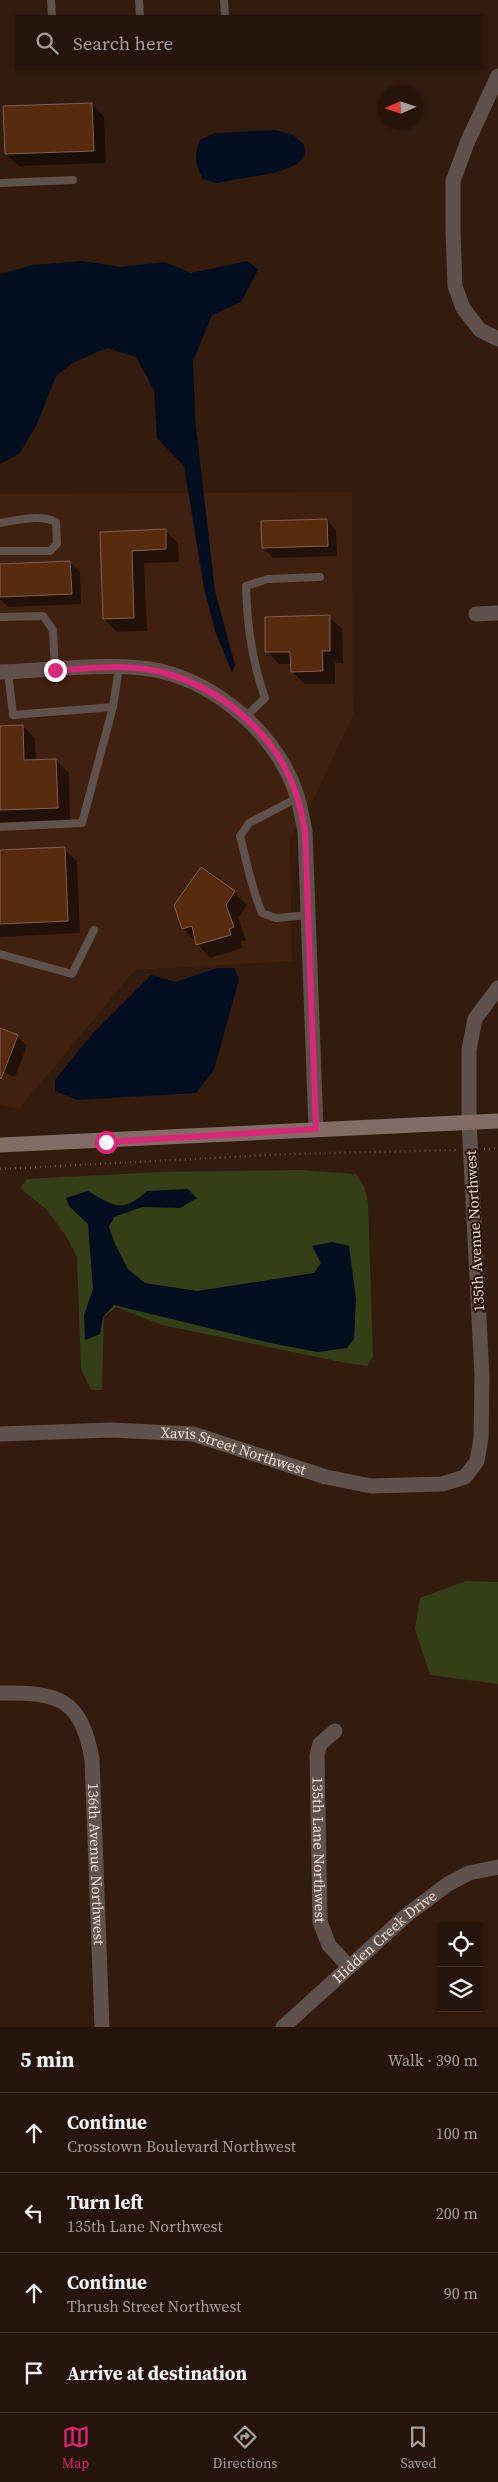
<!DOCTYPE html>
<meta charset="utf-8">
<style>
body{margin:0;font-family:"Source Serif 4",serif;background:#322118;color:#f1f3f6}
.controls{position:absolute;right:15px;bottom:15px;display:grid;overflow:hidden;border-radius:0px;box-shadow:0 1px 4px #0004}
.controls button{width:45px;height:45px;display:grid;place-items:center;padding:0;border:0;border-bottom:1px solid #42332b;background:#26140a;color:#f1f3f6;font:25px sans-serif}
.compass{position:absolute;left:378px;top:85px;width:45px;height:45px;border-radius:50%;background:#26140a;box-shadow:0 1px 4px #0004;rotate:267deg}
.stop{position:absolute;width:15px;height:15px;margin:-11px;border:4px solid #db2777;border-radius:50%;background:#fff}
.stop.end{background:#db2777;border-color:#fff;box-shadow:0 1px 5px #0008}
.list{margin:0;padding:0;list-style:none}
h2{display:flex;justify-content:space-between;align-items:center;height:65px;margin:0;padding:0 20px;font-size:21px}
h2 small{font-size:16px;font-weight:400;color:#a49e9c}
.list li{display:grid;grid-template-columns:32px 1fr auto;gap:15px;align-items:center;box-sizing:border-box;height:80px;padding:0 20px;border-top:1px solid #42332b}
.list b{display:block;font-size:19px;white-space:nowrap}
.list p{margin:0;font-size:16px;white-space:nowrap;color:#a49e9c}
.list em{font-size:16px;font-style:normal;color:#a49e9c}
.icon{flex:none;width:28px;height:28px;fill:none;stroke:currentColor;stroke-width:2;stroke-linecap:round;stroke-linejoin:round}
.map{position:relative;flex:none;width:498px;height:2027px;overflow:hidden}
.search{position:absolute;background:#26140a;box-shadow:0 1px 4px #0004;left:15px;right:15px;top:15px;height:55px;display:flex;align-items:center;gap:12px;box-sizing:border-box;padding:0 18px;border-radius:0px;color:#a49e9c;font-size:19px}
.sheet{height:385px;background:#26140a}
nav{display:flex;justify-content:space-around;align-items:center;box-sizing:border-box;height:70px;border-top:1px solid #42332b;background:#26140a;font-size:14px;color:#a49e9c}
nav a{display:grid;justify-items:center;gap:2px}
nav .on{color:#db2777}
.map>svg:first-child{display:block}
</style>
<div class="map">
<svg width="498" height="2027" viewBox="0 0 498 2027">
<rect width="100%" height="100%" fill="#331b0d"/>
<path fill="#40210f" d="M352 492 353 715 312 803 290 839 292 961 135 970 19 1109 0 1105V494Z"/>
<g fill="#343f17">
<path d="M299 1170 356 1174 365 1189 368 1203 373 1357 367 1366 341 1362 162 1325 116 1307 104 1317 102 1390H91L81 1369 77 1257 66 1236 46 1209 20 1188 27 1179 159 1172Z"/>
<path d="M466 1581 498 1582V1684L430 1675 415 1629 420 1598Z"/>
</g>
<g fill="#000e1f">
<path d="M276 130 293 135 304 144 305 155 296 165 274 173 216 183 203 179C195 165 194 155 200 140L215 133Z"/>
<path d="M82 261 121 267 165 262 191 273 248 261 258 270 241 302 212 315 193 361 195 418 215 591 235 665 232 672 216 634 204 588 184 466 157 438 154 390 136 357 107 348 74 362 56 376 37 424 20 453 0 464V274L33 265Z"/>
<path d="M217 968H234L239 979 214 1070 196 1093 77 1100 55 1091V1080L92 1034 151 975 175 982Z"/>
<path d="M188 1189 197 1198 180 1208 142 1207 114 1217 109 1227 115 1244 128 1269 145 1283 197 1291 314 1273 321 1263 312 1246 332 1242 349 1246 356 1299 354 1339 347 1348 318 1352 275 1344 114 1305 103 1317 100 1334 85 1340 84 1315 93 1289 88 1224 69 1206 66 1198 88 1191C114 1206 122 1214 147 1191Z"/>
</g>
<g fill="#0007">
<path d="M92 104 104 117 106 163 19 166 6 154Z"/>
<path d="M327 520 336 530 337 556 273 558 264 548Z"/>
<path d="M165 531 178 543 179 562 144 563 147 631 117 632 104 619 101 533Z"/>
<path d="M70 562 80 572 81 604 8 607 0 599V565Z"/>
<path d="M329 617 342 629 343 663H335V684H305L292 672V664H279L267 651Z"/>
<path d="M23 726 35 739 36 761 56 760 69 773 70 820 0 822V727Z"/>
<path d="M64 849 77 861 80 933 0 937V851Z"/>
<path d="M201 869 234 892 247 905 238 918 246 940 241 942 243 948 210 958 183 928Z"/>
<path d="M0 1029 17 1036 27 1046 15 1077 0 1071Z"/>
</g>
<g fill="#582b0e" stroke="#7f6152">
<path d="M92 103 94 151 5 154 3 106Z"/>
<path d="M327 519 328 546 262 548 261 521Z"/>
<path d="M166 529V549L132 551 134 618 103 619 100 532Z"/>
<path d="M70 561 72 594 0 597V564Z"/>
<path d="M330 615V651H322L323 671 291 672 290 652H265V617Z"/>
<path d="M23 725 24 760 56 759 58 808 0 810V726Z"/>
<path d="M65 847 68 921 0 924V850Z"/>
<path d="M201 867 235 891 226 905 234 927 229 929 231 935 196 945 192 926 182 929 174 905Z"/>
<path d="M0 1028 18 1035 1 1079 0 1078Z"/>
</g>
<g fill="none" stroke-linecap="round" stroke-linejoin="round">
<g stroke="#6c5649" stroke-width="2.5" stroke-dasharray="1 4" stroke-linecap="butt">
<path d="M484 1149 498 1148"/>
<path d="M0 1169 290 1154 456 1150"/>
</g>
<g stroke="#5f514c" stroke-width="8">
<path d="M51 0 52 16"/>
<path d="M139 0 140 16"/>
<path d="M224 0 225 16"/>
<path d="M0 183 73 180"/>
<path d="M0 523C16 520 41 514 56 522L57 544 50 551H0"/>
<path d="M0 617 43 616 53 630 55 670"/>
<path d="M8 672 13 715 113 707 119 667"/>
<path d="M245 717 265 698C252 662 247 625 246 586L268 579 320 577"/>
<path d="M297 798 249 823 240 836C247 862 251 888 262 913L276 918 309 915"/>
<path d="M0 827 82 823 113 707"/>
<path d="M0 954 72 974 94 930"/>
</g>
<g stroke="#5f514c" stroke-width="15">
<path d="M498 76 467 143 453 181V230L455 286 463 308 480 330 498 339"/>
<path d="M476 614 498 613"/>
<path d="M0 672C46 671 116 661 160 671 219 685 275 734 295 790 300 803 302 818 305 831L316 1129"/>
<path id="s1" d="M0 1434 111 1430 193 1434 326 1477 371 1486 442 1484 465 1477 477 1461 481 1438 482 1377 469 1122V1050L475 1019 498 988"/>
<path id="s2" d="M0 1693C58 1692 81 1698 92 1759L102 2027"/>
<path id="s3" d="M335 1731 320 1744 317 1755 320 1922 329 1945 349 1967"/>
<path id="s4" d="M283 2027 408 1914 448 1884 469 1873 498 1867"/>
</g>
<path stroke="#826c64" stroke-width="15" d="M0 1145 498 1121"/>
</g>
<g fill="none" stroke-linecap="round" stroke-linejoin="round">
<path stroke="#db2777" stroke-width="6" d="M55 670C89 669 128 663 161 672 220 687 275 733 295 791 300 803 302 818 305 831L316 1129 106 1142"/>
</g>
<g text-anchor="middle" stroke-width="4" stroke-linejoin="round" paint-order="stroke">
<g font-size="15" fill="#eddbd2" stroke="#291104">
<text transform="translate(475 1231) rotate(-93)" y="5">135th Avenue Northwest</text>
<text dy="5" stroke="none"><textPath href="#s1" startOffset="236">Xavis Street Northwest</textPath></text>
<text dy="5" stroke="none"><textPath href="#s3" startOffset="126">135th Lane Northwest</textPath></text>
<text dy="5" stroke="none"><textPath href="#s2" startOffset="235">136th Avenue Northwest</textPath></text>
<text dy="5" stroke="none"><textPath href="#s4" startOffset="136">Hidden Creek Drive</textPath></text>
</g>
</g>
</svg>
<div class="controls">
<button><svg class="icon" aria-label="locate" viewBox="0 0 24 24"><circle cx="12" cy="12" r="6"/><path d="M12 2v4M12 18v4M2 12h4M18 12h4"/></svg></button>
<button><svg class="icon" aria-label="layers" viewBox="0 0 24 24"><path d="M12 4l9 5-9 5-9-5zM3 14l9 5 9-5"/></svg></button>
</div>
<svg class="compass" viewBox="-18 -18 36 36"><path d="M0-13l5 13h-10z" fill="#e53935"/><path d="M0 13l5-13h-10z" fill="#a49e9c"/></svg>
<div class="stop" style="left:106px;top:1142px"></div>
<div class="stop end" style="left:55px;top:670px"></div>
<div class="search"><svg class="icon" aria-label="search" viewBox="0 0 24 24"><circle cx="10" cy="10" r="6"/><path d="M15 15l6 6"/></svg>Search here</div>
</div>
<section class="sheet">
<h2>5 min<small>Walk · 390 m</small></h2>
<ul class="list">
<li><svg class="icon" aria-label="ahead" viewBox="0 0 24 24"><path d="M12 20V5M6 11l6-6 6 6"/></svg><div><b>Continue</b><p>Crosstown Boulevard Northwest</p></div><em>100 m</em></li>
<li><svg class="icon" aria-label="left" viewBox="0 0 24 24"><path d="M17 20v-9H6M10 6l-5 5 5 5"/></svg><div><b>Turn left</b><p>135th Lane Northwest</p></div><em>200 m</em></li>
<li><svg class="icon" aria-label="ahead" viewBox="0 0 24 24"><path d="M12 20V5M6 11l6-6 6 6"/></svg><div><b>Continue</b><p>Thrush Street Northwest</p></div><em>90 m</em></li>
<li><svg class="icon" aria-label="arrive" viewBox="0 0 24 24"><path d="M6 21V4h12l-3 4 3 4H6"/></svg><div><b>Arrive at destination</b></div></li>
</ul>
</section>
<nav>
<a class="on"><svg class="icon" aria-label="map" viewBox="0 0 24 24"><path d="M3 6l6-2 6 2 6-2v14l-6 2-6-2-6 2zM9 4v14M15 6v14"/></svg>Map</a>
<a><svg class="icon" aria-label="directions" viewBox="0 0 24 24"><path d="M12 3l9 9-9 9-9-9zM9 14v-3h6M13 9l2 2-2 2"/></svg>Directions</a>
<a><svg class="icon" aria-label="saved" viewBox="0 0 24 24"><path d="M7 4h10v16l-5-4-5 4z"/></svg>Saved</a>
</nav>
